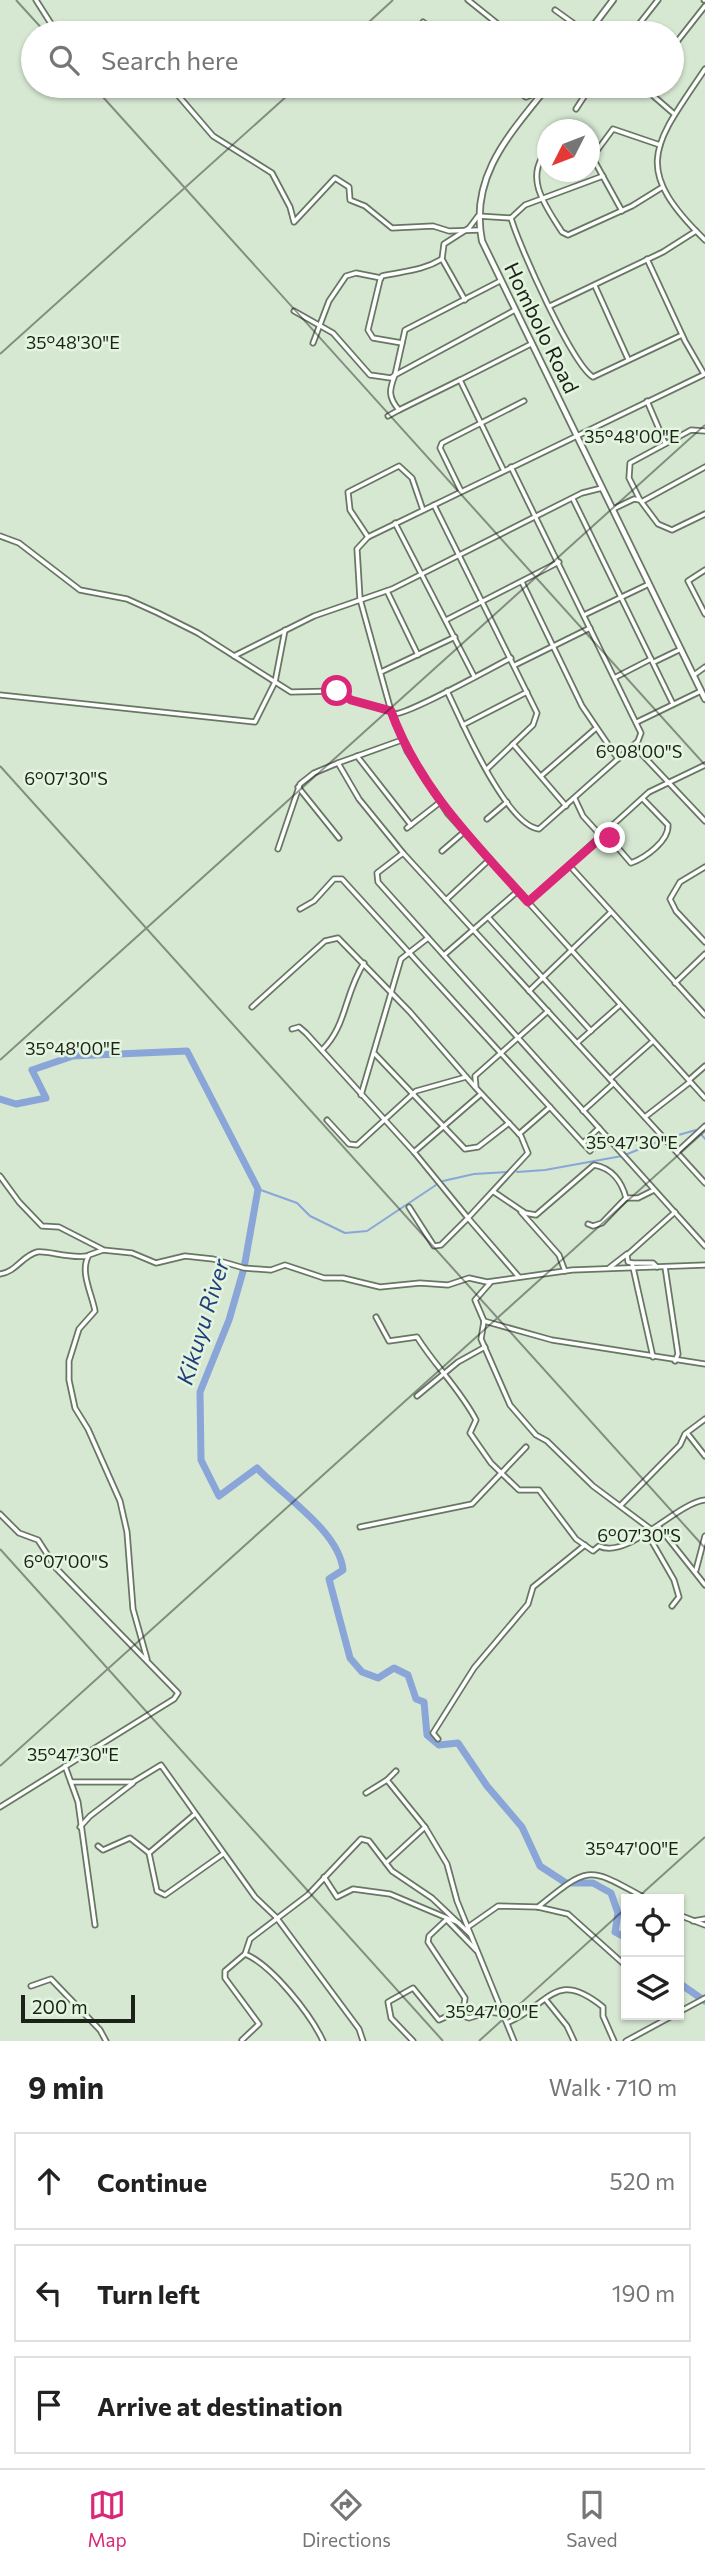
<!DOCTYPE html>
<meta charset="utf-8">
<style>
body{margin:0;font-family:Commissioner,sans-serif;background:#f6f6f6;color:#222}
.controls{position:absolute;right:21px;bottom:21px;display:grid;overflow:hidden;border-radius:0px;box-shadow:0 2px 5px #0004}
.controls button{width:63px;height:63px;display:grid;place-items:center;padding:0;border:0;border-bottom:2px solid #e0e0e0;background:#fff;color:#222;font:35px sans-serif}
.compass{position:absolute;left:537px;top:119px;width:63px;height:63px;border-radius:50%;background:#fff;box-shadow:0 2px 5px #0004;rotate:228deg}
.scale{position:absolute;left:21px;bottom:18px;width:114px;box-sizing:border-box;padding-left:7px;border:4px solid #1c221a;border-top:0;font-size:19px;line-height:24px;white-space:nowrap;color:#1c221a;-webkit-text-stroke:5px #e3f5df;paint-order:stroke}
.stop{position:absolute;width:21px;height:21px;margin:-16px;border:5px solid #db2777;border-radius:50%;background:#fff}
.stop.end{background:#db2777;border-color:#fff;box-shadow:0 2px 7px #0008}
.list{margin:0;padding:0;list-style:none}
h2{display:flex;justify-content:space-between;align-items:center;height:91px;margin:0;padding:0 28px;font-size:30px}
h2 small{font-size:23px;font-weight:400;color:#767676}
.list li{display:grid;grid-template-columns:46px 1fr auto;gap:21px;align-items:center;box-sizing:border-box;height:98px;margin:0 14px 14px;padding:0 14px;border:2px solid #e0e0e0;border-radius:0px}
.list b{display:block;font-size:26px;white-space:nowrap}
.list em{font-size:23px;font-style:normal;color:#767676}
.icon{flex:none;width:38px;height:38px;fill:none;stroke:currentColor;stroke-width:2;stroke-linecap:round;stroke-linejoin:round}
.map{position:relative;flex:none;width:705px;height:2041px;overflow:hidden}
.search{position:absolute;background:#fff;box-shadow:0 2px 5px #0004;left:21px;right:21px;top:21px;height:77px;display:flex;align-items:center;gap:18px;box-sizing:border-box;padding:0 24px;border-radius:38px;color:#767676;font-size:26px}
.sheet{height:427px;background:#fff}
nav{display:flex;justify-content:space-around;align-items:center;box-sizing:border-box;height:98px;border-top:2px solid #e0e0e0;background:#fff;font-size:19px;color:#767676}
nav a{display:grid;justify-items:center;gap:4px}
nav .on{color:#db2777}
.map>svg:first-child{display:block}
</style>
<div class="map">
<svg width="705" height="2041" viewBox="0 0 705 2041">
<rect width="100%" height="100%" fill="#d6e8d2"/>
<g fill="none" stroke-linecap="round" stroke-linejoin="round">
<g stroke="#8aa5d8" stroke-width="2">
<path d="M701 1134 705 1139"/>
<path d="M668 1138 696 1130"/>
<path d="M625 1155 662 1140"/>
<path d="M517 1172 545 1170 622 1156"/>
<path d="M443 1181 474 1174 507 1172"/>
<path d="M258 1189 297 1203 310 1216 345 1233 367 1231 436 1185"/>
</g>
<g stroke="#8aa5d8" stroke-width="7">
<path d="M0 1099 16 1104 46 1098 32 1070 73 1056 187 1051 258 1189 244 1268 229 1320 200 1392 201 1460 219 1496 257 1468C283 1496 339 1531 343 1570L329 1579 350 1658 362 1672 378 1678 394 1668 408 1675 416 1699 424 1702 427 1735 439 1745 458 1743 487 1786 522 1827 540 1866 566 1883H593L611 1893 618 1913 615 1932 626 1938"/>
<path d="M679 1983 705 2001"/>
</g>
<defs>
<g id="minor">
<path d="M36 0 57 33"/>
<path d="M468 0 509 33"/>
<path d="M704 0H705"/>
<path d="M555 10 587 33"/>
<path d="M423 22 438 33"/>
<path d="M632 33 658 0"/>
<path d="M672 48 705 6"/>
<path d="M705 69C654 145 630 167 705 240"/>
<path d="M170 86 213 136 272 173 290 207 294 222 335 178 349 187 350 200 365 206 392 228 433 226 449 231 480 230"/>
<path d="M510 86 526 97 542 91"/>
<path d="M642 86 673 113"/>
<path d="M576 109 591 86"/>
<path d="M548 150C522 177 547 208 562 232L568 235 632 206 661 188"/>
<path d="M590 153 622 211"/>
<path d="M593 156 613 129 660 145"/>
<path d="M603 176 525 205 511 218C519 246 572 364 593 377L682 335"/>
<path d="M647 259 685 341 704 374"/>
<path d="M595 286 628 359"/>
<path d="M465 300 442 259 444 244 469 228 478 216 511 218"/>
<path d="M550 306 663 252 696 231"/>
<path d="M294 311 333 333 370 375 391 378 395 375 405 330 500 281"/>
<path d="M313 343 329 301 346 276 356 273 381 278"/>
<path d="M402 343 373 338 368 330 380 280 382 276C404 271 422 271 442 259"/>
<path d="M460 380 399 410C388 397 389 390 395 375L515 310"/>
<path d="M647 401 665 443"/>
<path d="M388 416 399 410"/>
<path d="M503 469 460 380 531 344"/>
<path d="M461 491 440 448 442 443 524 401"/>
<path d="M573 499 673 704"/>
<path d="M640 500 629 478 630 463 691 430 705 431"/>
<path d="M643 501 705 467"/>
<path d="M434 505 537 713 533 725 487 769"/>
<path d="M613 509 634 499 640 500 658 524 672 530 705 514"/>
<path d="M395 523 474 676"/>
<path d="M0 536 19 543 80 590 127 599 158 613 198 633 291 692 337 691 351 700 390 710"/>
<path d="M368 537 350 510 348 492 399 466 412 478 423 510"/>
<path d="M705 570 688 581 705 614"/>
<path d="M522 582 582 706 618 759"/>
<path d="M387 591 418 655"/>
<path d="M584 615 649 584"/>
<path d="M446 620 559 562"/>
<path d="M234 656 314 616 392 589 582 493 602 488"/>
<path d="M654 662 681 649"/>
<path d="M515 665 590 628"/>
<path d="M381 672 455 637"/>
<path d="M694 675 705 667"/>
<path d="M616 677 651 659"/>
<path d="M447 691 463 725 527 692"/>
<path d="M0 695 255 722 275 682 285 630"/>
<path d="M393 714C406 716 493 667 511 658"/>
<path d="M637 722 701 691"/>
<path d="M463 725C474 748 511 826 539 829L638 741 641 733 511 467"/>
<path d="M402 740 338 763 359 799 403 853 705 1183"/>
<path d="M513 744 566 806"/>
<path d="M634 746 705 821"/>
<path d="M357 756 411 825"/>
<path d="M705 765 649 792 528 902 705 1098"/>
<path d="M541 776 595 729"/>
<path d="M298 787 339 838"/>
<path d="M575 799 583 816 602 837"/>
<path d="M487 819 507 802"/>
<path d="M407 828 439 803"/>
<path d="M606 834 631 863C645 858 669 841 668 825L643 799"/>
<path d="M278 849 300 784 314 773 338 763"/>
<path d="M442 851 464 832"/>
<path d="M403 853 377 873 378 882 705 1246"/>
<path d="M569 865 705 1015"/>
<path d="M705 867 680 882 670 899 676 911 705 942"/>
<path d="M446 900 490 859"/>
<path d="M528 902 448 814 407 751 391 711 360 599 357 549 368 537 705 374"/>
<path d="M300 909 314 901 334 879H342L590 1151"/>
<path d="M488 917 591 1031"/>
<path d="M444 955 518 891"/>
<path d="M675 983 705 954"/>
<path d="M529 991 610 913"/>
<path d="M252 1007 325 941 338 938 410 1012 475 1087"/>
<path d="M292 1029 299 1027 306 1033 414 1152 468 1218 441 1245 434 1246 409 1207"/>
<path d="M577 1043 620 1005"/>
<path d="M322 1050C347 1026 344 994 364 963"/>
<path d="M375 1054 465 1149 478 1147 509 1123"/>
<path d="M610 1079 653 1041"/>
<path d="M689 1080 705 1066"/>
<path d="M361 1095 401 959 428 938"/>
<path d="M583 1111 614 1083"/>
<path d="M645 1117 690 1082"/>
<path d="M327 1120 349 1144 357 1145 416 1091 466 1077"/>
<path d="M519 1134 550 1107"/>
<path d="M583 1143 599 1128"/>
<path d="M414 1152 481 1094"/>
<path d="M677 1152 705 1126"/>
<path d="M0 1176 19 1202 42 1226 59 1227 102 1249"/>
<path d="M494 1192 525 1213 536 1215 594 1165C612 1168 622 1182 626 1198H638L654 1190"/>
<path d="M521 1212 559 1255 565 1271"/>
<path d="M588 1224 593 1226 602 1223 626 1198"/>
<path d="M632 1263H653L657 1267"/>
<path d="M665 1267 678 1354 675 1361"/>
<path d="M609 1268 627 1254"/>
<path d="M0 1274C16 1272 22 1256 37 1252 46 1250 70 1259 87 1256"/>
<path d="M519 1277 468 1218 528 1153 521 1136 476 1088 475 1076 548 1011"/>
<path d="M490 1283 475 1300 484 1321 481 1339 510 1405 536 1435 547 1441 593 1486 652 1530"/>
<path d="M376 1317 389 1341 417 1337C435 1366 460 1389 476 1420L470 1433 491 1463 519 1490H539L576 1539 593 1551 599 1546C628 1560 676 1503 705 1500"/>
<path d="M484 1321 552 1340 705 1364"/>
<path d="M653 1357 632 1263 628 1262 627 1255 675 1212"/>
<path d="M417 1396 458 1362 485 1347"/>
<path d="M687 1433 705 1456"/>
<path d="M621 1505 680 1445 685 1434 705 1419"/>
<path d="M0 1514 19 1533 38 1540 56 1568 178 1693 174 1699 0 1807"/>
<path d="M360 1527 472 1504 526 1447"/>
<path d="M659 1527 705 1585"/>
<path d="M647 1533 674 1580 679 1597 672 1606"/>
<path d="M696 1570 705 1536"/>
<path d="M147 1659 133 1609 127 1532 120 1501 88 1429 75 1408 69 1380V1361L79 1329 95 1311C92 1294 79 1271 89 1255L103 1250 132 1253 156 1263 185 1256 213 1259 244 1268 271 1270 285 1265 324 1278H343L380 1287 420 1283 448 1285 469 1278 487 1282 572 1270 705 1265"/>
<path d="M438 1739 433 1733 474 1668 528 1604 533 1587 585 1545"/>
<path d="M65 1766 78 1802 95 1925"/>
<path d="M396 1771 387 1780 425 1827 447 1864 457 1901 514 2041"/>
<path d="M71 1782H133L161 1765 255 1897 276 1917 359 2029 363 2041"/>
<path d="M366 1793 387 1780"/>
<path d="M195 1814 149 1853 157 1891 165 1895 223 1854"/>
<path d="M80 1827 90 1816 133 1783"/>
<path d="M98 1846 103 1850 130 1838 149 1853"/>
<path d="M386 1863 425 1827"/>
<path d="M324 1877 337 1897 353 1889 390 1894 459 1923"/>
<path d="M538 1907C591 1864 588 1867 647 1899"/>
<path d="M679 1915 705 1925"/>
<path d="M446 1920 429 1936 428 1942 465 1998 464 2005 454 2013"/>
<path d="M447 1920 476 1950"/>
<path d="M693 1921 705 1919"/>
<path d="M468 1927 498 1906 538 1907 568 1914 626 1966"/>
<path d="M245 1954C272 1965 311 2015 323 2041"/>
<path d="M31 1986 51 1979 100 2030 106 2041"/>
<path d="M546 2000 567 2026 574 2041"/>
<path d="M679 2012 705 1998"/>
<path d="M509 2022C551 2003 556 1969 603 2007V2016L614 2041"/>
<path d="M242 2040 259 2024 225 1978V1971L245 1954 250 1939 308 1895 361 1839 369 1841 392 1871 432 1898 470 1934"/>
<path d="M413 2041 391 2018 388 2002 413 1988 439 2020 454 2013 469 2018 488 2012 506 2014"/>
<path d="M626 2041 674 2015"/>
</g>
<g id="tertiary">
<path d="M588 33 613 0"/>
<path d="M548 86C510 134 469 176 482 241L705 699"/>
</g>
</defs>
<use href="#minor" stroke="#677763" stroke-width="7"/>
<use href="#tertiary" stroke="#677763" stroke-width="8"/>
<use href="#minor" stroke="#fff" stroke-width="3.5"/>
<use href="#tertiary" stroke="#fff" stroke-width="4.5"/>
</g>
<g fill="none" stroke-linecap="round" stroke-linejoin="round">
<path stroke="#db2777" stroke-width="9" d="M337 691 351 700 391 711C419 788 474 842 528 902L605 834 610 838"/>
</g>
<path fill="none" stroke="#1c221a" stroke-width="2" stroke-opacity="0.45" d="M16 0 46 33M357 33 393 0M93 86 705 765M0 354 298 86M0 766 705 1548M0 1060 705 425M0 1549 443 2041M0 1766 705 1131M636 1899 705 1837M479 2041 626 1908"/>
<g text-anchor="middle" stroke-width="5" stroke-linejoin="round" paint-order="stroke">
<g font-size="21" fill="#1c221a" stroke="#e3f5df">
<text transform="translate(541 328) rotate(64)" y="7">Hombolo Road</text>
</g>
<g font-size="23" font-style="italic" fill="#223f7d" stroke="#e3f5df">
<text transform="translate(203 1322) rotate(-73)" y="8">Kikuyu River</text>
</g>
</g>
<g font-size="18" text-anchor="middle" fill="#1c221a" stroke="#e3f5df" stroke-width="5" stroke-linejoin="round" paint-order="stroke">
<text x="73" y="349">35°48'30"E</text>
<text x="632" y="443">35°48'00"E</text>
<text x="639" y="758">6°08'00"S</text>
<text x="66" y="785">6°07'30"S</text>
<text x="73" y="1055">35°48'00"E</text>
<text x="632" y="1149">35°47'30"E</text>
<text x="639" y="1542">6°07'30"S</text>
<text x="66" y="1568">6°07'00"S</text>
<text x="73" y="1761">35°47'30"E</text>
<text x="632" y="1855">35°47'00"E</text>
<text x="492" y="2018">35°47'00"E</text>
</g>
</svg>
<div class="controls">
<button><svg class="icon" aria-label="locate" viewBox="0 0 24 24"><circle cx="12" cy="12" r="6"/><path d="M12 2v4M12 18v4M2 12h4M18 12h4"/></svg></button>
<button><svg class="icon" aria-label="layers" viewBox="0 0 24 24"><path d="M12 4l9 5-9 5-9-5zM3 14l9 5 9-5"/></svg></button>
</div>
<svg class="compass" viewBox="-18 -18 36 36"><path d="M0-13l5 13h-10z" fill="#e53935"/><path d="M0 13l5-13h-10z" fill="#767676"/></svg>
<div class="scale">200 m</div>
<div class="stop" style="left:337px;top:691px"></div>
<div class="stop end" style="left:610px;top:838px"></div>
<div class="search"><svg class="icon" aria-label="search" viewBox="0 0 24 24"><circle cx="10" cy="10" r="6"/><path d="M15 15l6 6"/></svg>Search here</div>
</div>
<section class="sheet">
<h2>9 min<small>Walk · 710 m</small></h2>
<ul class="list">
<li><svg class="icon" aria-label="ahead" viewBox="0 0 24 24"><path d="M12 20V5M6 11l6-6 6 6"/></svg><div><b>Continue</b></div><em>520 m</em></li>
<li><svg class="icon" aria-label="left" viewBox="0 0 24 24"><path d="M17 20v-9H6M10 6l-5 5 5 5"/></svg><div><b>Turn left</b></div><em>190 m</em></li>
<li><svg class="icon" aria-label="arrive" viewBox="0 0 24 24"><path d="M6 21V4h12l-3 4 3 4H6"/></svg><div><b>Arrive at destination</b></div></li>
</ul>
</section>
<nav>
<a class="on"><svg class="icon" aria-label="map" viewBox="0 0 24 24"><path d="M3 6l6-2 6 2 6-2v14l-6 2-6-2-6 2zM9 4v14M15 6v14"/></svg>Map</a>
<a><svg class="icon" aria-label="directions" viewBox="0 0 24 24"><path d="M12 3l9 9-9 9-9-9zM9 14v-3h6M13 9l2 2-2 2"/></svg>Directions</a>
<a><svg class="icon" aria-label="saved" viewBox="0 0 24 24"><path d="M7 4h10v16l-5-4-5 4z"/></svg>Saved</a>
</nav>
